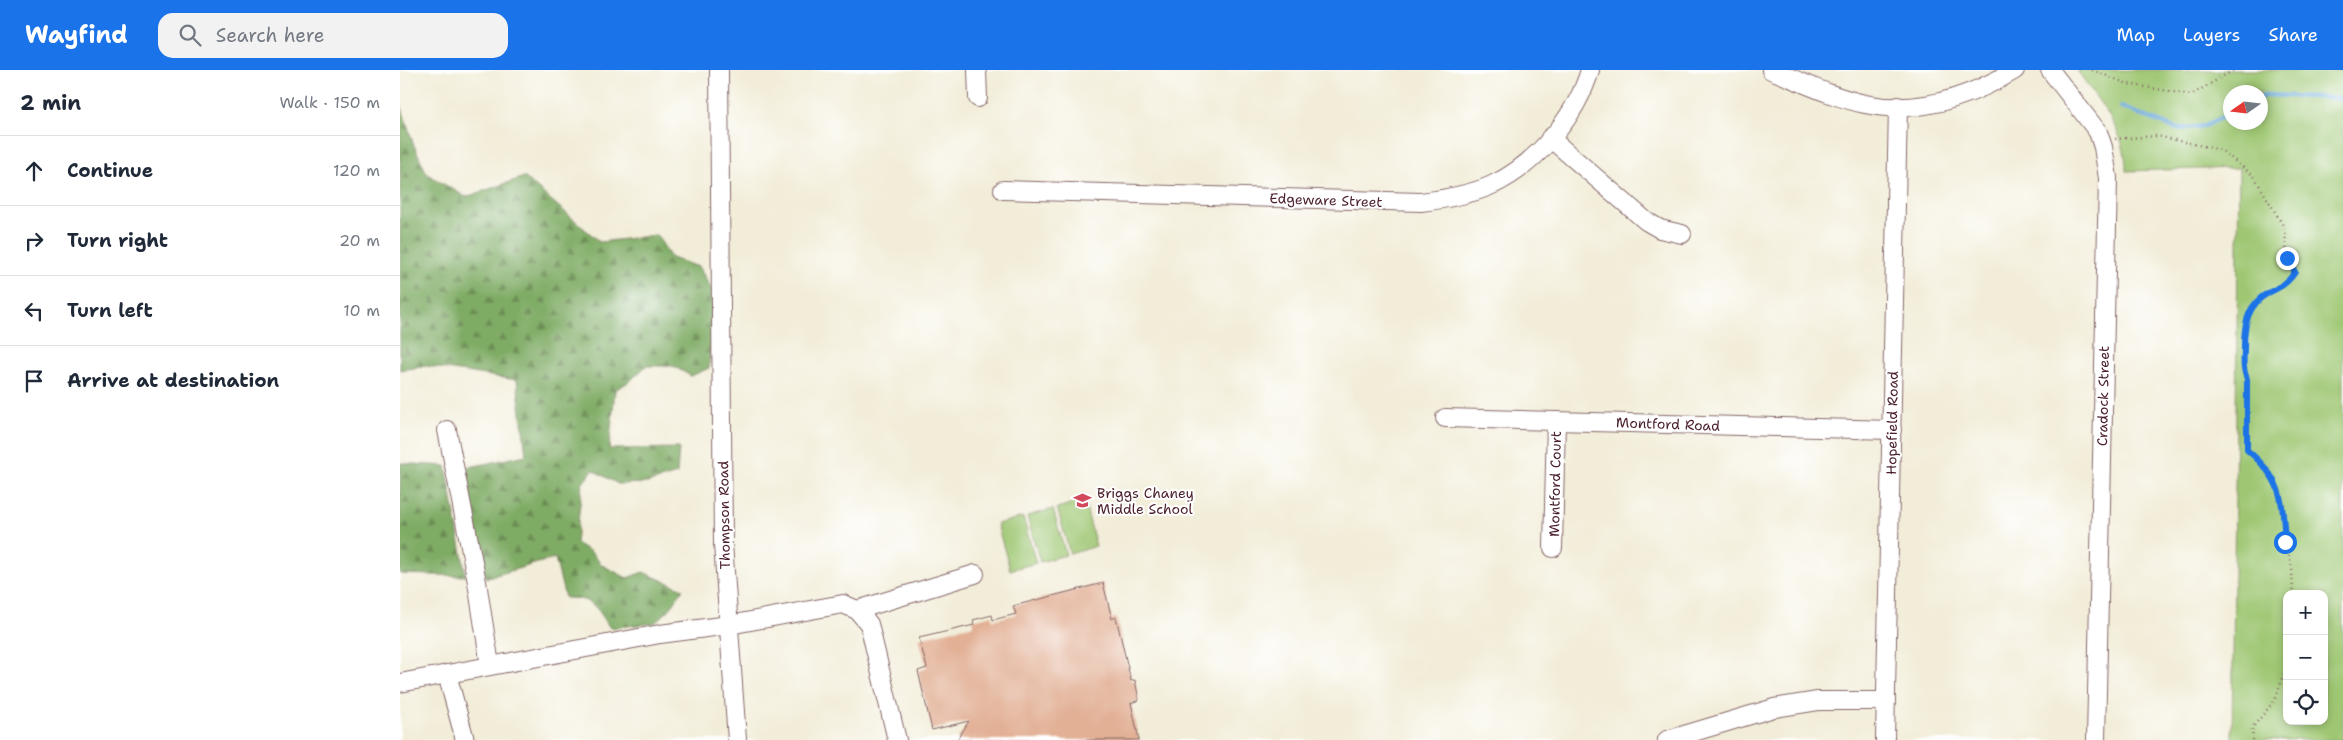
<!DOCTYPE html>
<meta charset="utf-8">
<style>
body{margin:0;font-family:"Shantell Sans",sans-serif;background:#f2f2f3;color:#1f2937}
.controls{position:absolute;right:15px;bottom:15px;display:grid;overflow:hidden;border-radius:10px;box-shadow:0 2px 8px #0003}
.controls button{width:45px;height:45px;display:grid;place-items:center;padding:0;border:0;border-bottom:1px solid #e0e1e3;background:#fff;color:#1f2937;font:25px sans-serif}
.compass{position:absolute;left:1823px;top:15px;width:45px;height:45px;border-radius:50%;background:#fff;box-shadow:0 2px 8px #0003;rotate:256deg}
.stop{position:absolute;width:15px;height:15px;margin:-11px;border:4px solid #1a73e8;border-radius:50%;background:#fff}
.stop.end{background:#1a73e8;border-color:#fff;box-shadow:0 1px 5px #0008}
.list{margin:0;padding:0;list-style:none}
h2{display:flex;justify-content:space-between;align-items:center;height:65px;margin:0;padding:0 20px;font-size:21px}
h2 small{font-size:16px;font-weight:400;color:#747a83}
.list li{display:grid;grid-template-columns:32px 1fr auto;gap:15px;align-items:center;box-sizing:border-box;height:70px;padding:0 20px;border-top:1px solid #e0e1e3}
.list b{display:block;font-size:19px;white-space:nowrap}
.list em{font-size:16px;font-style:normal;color:#747a83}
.icon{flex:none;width:28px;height:28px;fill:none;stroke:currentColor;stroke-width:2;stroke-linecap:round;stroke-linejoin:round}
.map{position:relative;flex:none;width:1943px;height:670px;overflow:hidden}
header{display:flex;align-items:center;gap:30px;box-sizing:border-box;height:70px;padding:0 25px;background:#1a73e8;color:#fff}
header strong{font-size:24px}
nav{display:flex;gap:28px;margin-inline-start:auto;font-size:18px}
.search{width:350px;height:45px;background:#f2f2f3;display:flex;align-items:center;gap:12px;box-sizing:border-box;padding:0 18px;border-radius:15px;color:#747a83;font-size:19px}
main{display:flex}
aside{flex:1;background:#fff}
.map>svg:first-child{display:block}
</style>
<header>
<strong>Wayfind</strong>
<div class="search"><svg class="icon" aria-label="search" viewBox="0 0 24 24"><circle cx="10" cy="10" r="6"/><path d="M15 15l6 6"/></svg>Search here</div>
<nav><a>Map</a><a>Layers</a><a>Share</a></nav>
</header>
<main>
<aside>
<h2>2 min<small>Walk · 150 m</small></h2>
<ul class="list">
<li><svg class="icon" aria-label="ahead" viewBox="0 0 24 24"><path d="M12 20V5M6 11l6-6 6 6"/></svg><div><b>Continue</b></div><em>120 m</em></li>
<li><svg class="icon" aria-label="right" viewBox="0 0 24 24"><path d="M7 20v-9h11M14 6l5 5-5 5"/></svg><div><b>Turn right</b></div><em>20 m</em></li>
<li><svg class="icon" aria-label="left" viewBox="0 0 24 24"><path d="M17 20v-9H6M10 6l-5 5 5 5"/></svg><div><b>Turn left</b></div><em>10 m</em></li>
<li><svg class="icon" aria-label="arrive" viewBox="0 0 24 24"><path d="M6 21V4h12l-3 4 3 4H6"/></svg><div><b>Arrive at destination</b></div></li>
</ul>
</aside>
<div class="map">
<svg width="1943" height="670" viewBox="0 0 1943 670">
<defs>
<pattern id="forest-firs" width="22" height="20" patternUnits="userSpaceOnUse" patternTransform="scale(1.25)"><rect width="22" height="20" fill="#7fac65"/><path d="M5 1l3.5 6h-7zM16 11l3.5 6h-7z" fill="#6a8b53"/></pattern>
</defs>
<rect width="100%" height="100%" fill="#fff"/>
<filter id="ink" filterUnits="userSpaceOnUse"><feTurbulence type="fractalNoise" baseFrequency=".02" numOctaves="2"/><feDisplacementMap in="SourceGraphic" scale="10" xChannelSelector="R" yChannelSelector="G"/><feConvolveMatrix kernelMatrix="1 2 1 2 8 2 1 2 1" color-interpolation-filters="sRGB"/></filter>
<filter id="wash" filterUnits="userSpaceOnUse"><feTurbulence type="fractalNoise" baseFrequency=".0096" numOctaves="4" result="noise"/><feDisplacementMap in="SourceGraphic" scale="20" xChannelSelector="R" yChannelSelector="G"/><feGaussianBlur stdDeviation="1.12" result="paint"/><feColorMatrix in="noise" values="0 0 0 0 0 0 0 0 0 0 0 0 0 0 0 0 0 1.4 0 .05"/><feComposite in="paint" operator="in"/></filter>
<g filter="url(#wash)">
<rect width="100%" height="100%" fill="#f2edd8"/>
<g fill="url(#forest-firs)" stroke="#646648">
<path d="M0 32 13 73 27 104 66 127 124 107 200 172 257 165 271 188 299 197 315 225 309 298 291 306 273 296H246L230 311 215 320 209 379 279 378 277 404 247 413 218 414 193 400 182 414 176 473 191 482 202 495 227 508 243 502 283 519 270 539 255 553 210 558C196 536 193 528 165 528L155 488 86 508 65 398 126 385 117 310 27 296 0 300Z"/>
<path d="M0 393 46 396 66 506 0 504Z"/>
</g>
<g fill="#9fc773" stroke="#74734f" fill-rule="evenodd">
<path d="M1677 0H1943V670H1832L1839 98 1726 101C1727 61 1698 32 1677 0ZM1860 22V52H1830V22ZM1887 524H1924V651H1887Z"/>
<path d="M684 430 696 476 670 484 657 438Z"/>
<path d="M653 439 666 485 640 492 627 446Z"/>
<path d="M623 447 636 493 610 500 597 454Z"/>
</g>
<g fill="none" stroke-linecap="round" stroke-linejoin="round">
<g stroke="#66a6d9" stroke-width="4.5">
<path d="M1860 28 1866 25 1939 28 1943 33"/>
<path d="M1721 37 1777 59 1805 56 1830 43"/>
</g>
</g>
<g id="blocks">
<path fill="#e2b095" d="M703 513 712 549 716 547 731 611 735 610 739 630 731 633 739 670H557L569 651 532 660 518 601 527 598 519 568 574 555 573 550 592 545 593 550 616 544 613 536Z"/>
</g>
</g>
<g filter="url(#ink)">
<use href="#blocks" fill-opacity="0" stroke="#856768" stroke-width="1"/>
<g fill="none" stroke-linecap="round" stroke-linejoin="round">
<defs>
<g id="minor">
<path d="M319 0 323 474 337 670"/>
<path d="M577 0 578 28"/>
<path d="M1371 0C1402 12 1432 27 1465 34 1518 45 1570 27 1615 0"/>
<path d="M1650 0 1698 62 1703 77 1708 108 1696 670"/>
<path d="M1150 68 1246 151 1260 159 1282 164"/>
<path d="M603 120 1021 132C1045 129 1070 125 1092 115 1136 95 1177 45 1190 0"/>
<path d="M1045 348 1492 360"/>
<path d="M47 360 77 512 90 595"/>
<path d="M1153 478 1156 351"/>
<path d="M457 540 575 504"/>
<path d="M47 604 65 670"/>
<path d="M0 613 260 564 329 555 443 534 457 540 469 554 497 670"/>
<path d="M1267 670 1374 638 1418 631H1486"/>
<path d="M1485 670 1498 36"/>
</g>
</defs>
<use href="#minor" stroke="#856768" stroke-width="20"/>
<g stroke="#856768" stroke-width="2.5" stroke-dasharray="1 4" stroke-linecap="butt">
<path d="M1692 0 1728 14 1791 25 1834 0"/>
<path d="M1715 69 1757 66 1821 80 1854 106 1885 159 1887 188 1895 202C1887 214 1880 217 1869 223 1848 234 1844 254 1844 276 1843 288 1842 298 1847 309V380L1873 407 1881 423 1885 472 1892 497 1893 524"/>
<path d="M1853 670 1852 658 1875 630 1887 594"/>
</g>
<use href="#minor" stroke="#fff" stroke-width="18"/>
</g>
</g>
<g fill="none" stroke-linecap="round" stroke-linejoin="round" filter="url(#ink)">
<path stroke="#1a73e8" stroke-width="6" d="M1885 472C1882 428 1883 410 1847 380V309C1842 298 1844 288 1844 276 1844 254 1848 234 1868 223 1880 217 1887 214 1895 202L1887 188"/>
</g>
<defs>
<symbol id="school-bare" viewBox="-9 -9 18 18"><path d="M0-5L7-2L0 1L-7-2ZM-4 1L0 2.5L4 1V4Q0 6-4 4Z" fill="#d1495b" stroke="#fff" stroke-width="2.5" paint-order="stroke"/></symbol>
</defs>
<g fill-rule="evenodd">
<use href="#school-bare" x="670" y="418" width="25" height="25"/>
</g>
<g text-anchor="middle" stroke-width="4" stroke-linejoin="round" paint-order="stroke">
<g font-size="14" fill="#4a1f2b" stroke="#fff">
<text transform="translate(926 130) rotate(2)" y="5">Edgeware Street</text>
<text transform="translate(1703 326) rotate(-89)" y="5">Cradock Street</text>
<text transform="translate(1492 353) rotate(-89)" y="5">Hopefield Road</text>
<text transform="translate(1268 354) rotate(2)" y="5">Montford Road</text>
<text transform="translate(1155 414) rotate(-89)" y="5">Montford Court</text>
<text transform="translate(324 445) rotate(-91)" y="5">Thompson Road</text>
</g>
<g font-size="14" fill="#4a1f2b" stroke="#fff" text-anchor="start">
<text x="697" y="428">Briggs Chaney<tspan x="697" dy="16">Middle School</tspan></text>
</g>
</g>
</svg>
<div class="controls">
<button>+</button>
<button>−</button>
<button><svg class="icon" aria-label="locate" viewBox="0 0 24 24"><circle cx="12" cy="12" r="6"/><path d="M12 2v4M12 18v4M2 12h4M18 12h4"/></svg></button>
</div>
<svg class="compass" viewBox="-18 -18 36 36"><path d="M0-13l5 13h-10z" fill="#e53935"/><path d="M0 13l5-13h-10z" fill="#747a83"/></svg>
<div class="stop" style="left:1885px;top:472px"></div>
<div class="stop end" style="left:1887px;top:188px"></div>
</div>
</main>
